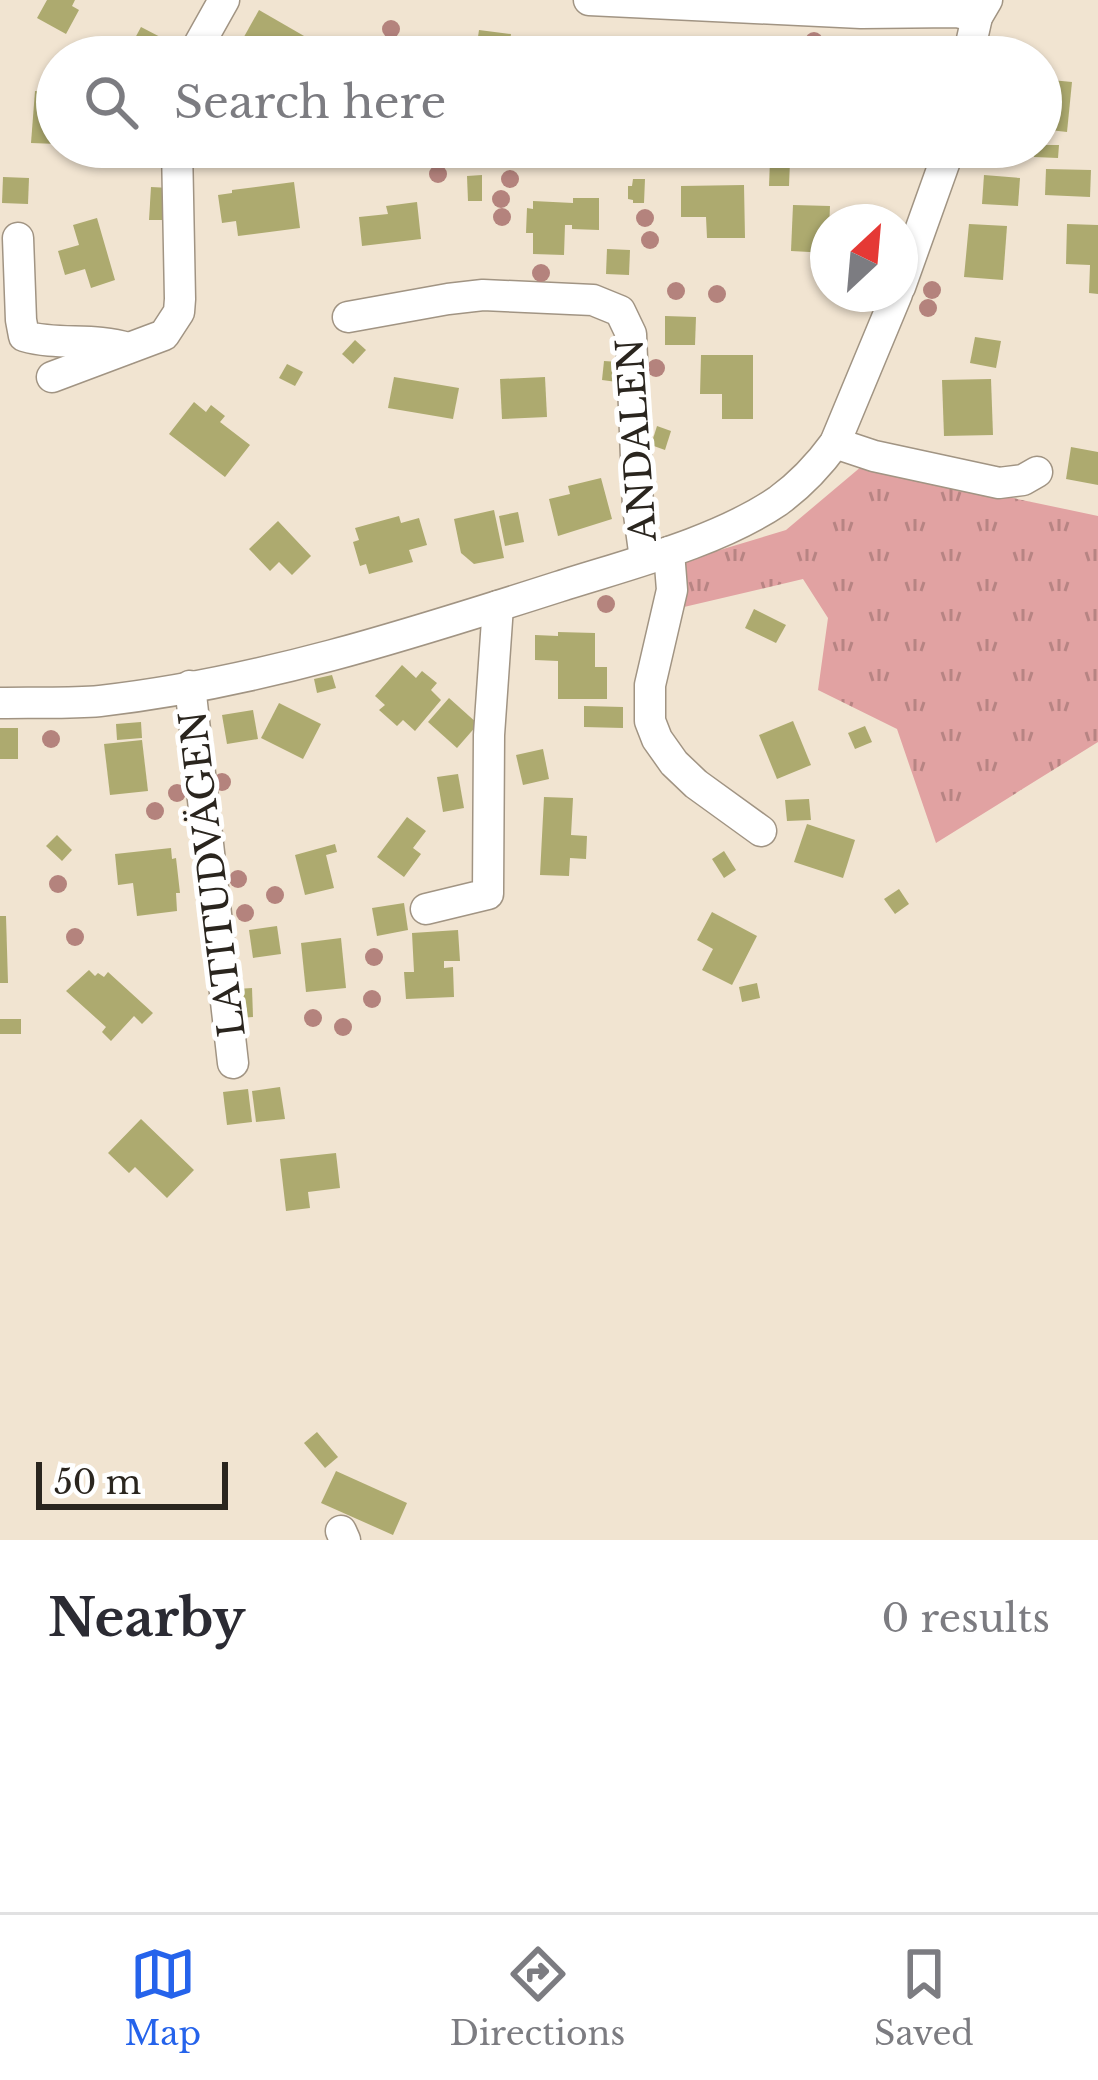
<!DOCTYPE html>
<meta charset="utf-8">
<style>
body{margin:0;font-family:"Libre Baskerville",serif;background:#f2f2f3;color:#2b2b33}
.compass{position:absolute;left:810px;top:204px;width:108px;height:108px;border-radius:50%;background:#fff;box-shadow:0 3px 9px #0004;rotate:26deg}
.scale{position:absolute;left:36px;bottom:30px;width:192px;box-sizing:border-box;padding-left:12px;border:6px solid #2a251e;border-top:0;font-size:33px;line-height:42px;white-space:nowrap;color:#2a251e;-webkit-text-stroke:9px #fff;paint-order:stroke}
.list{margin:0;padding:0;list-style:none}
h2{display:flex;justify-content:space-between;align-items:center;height:156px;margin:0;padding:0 48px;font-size:51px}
h2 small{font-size:39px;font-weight:400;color:#7c7c81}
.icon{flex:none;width:66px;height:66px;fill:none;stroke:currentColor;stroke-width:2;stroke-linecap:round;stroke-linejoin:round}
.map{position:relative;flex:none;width:1098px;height:1540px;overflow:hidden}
.search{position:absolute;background:#fff;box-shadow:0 3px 9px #0004;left:36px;right:36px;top:36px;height:132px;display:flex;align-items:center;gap:30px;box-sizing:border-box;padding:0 42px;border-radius:66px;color:#7c7c81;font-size:45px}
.sheet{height:372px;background:#fff}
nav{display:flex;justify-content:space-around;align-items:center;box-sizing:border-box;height:168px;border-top:3px solid #e1e1e2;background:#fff;font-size:33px;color:#7c7c81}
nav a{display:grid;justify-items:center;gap:6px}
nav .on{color:#2563eb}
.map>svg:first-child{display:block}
</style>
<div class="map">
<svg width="1098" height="1540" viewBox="0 0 1098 1540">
<defs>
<pattern id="grass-tufts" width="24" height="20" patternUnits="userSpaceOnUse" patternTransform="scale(3)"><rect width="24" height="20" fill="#e1a2a2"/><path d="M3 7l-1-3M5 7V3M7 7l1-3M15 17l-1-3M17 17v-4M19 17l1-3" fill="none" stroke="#b78483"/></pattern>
</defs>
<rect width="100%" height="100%" fill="#f1e4d1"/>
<path fill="url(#grass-tufts)" d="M862 466 1098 516V742L936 843 897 729 818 690 828 618 803 579 684 607 680 562 786 530Z"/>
<g fill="#adaa6f">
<path d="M47 0H75L72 6 79 10 66 34 37 18Z"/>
<path d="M259 10 311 40 301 57H262L240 44Z"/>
<path d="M141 27 168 41 159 57H134L127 53Z"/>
<path d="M479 30 511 34 508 57H475Z"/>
<path d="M671 46 696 48 695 57H670Z"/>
<path d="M713 47 784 50 783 57H712Z"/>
<path d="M556 49 626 52V57H555Z"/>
<path d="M1041 79 1072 82 1067 132 1041 129Z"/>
<path d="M35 91 57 93V144L31 143Z"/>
<path d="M1041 145H1059L1058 158 1034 157V147H1041Z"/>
<path d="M770 160 790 161 789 186H769Z"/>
<path d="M1046 169 1091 170 1090 197 1045 195Z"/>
<path d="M482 175V201H468L467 176Z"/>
<path d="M984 175 1020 178 1018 206 982 204Z"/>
<path d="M3 177 29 178 28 204 2 203Z"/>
<path d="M633 179H645L644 203H633V200L628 199V186H632Z"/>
<path d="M294 182 300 228 238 236 236 221 222 223 218 195 232 193V190Z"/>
<path d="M744 185 745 238H707L706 217H681V186Z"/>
<path d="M151 187 170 188 169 220H149Z"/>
<path d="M573 198H599V230L572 229V225H565L564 255 533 254V233H526L527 208 533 209V201L573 203Z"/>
<path d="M417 202 421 239 362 246 359 217 388 214 386 206Z"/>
<path d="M793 205 830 206 828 253 791 251Z"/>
<path d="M97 218 115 280 91 288 85 269 65 275 58 251 79 245 73 225Z"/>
<path d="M969 224 1007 226 1003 280 964 277Z"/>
<path d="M1067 224 1098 225V294L1089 293 1090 265 1066 264Z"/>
<path d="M607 249 630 250 629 275 606 274Z"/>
<path d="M665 316 696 317 695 345H665Z"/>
<path d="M975 337 1001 341 996 368 970 363Z"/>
<path d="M355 340 366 350 353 364 342 354Z"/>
<path d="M701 355H753V419H722V394H700Z"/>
<path d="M604 361 619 362 617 382 602 380Z"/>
<path d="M287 364 303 372 295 386 279 378Z"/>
<path d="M394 377 459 388 453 419 388 408Z"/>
<path d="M545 377 547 417 502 419 500 379Z"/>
<path d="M991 379 993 435 944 436 942 380Z"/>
<path d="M194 402 206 412 211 405 225 416 220 422 250 445 225 477 169 434Z"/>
<path d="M657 426 671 431 665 450 651 445Z"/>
<path d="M1071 447 1098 452V485L1066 479Z"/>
<path d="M601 478 612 519 558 536 549 499 570 494 568 486Z"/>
<path d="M494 510 504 558 474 564 461 553 454 519Z"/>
<path d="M518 512 524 542 505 546 499 516Z"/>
<path d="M399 516 401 523 419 518 427 545 409 550 413 562 369 574 366 564 360 566 353 542 359 540 355 528Z"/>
<path d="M278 521 311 556 292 575 279 562 270 571 249 549Z"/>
<path d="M754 609 786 625 776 643 745 628Z"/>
<path d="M558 632 595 633V667H607V699H558V661L535 660V635L558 636Z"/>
<path d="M402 665 416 678 422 671 437 683 431 690 441 700 415 731 403 720 397 726 379 710 385 705 375 696Z"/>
<path d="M332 675 336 688 317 693 314 679Z"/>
<path d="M449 698 478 724 457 748 428 722Z"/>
<path d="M279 703 321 724 303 759 261 738Z"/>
<path d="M584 706 623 707V728L584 727Z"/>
<path d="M253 710 258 739 227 744 222 715Z"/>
<path d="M793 721 811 765 777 779 759 735Z"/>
<path d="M141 722 142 738 117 740 116 724Z"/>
<path d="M865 726 872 742 855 749 848 733Z"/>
<rect x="0" y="728" width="18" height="31"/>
<path d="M142 740 148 791 110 795 104 744Z"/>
<path d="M543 749 549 779 523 785 516 755Z"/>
<path d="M458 774 464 808 443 812 437 777Z"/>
<path d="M544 797 573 798 571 835 587 836 586 859 570 858 569 876 540 875Z"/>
<path d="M809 799 811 820 787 821 785 800Z"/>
<path d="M407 817 426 831 413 848 421 854 404 877 377 857Z"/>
<path d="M807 824 855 840 843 878 794 862Z"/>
<path d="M57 835 72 850 62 861 46 846Z"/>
<path d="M335 844 337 852 326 855 334 888 305 895 295 855Z"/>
<path d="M171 848 172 859 176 858 180 893H176L177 911 137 916 133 883 118 885 115 854Z"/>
<path d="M724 851 736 870 724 878 712 859Z"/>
<path d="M899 889 909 904 895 914 884 899Z"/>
<path d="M404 903 408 930 377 936 372 908Z"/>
<path d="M712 912 757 936 732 985 702 970 713 949 697 940Z"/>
<path d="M0 916H6L8 983H0Z"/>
<path d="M277 926 281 954 253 958 249 930Z"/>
<path d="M458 930 460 961H444V968L453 967 454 997 406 999 404 972H414L412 933Z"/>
<path d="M341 938 346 988 306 992 301 943Z"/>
<path d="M89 970 95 976 98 973 104 977 108 972 153 1013 142 1024 134 1016 111 1041 102 1032 106 1027 66 991Z"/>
<path d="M757 983 760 998 742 1002 739 987Z"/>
<path d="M252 988 253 1017 238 1018 237 989Z"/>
<rect x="0" y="1019" width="21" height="15"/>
<path d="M280 1087 285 1119 256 1122 252 1091Z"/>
<path d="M248 1089 252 1122 227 1125 223 1092Z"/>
<path d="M141 1119 194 1170 167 1198 135 1167 129 1173 108 1153Z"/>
<path d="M336 1153 340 1188 308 1192 310 1208 286 1211 280 1159Z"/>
<path d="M317 1432 338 1457 325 1468 304 1443Z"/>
<path d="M336 1471 407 1503 393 1535 321 1503Z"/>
</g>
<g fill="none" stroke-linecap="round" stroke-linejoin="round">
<defs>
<g id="minor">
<path d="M589 0 861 13 957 12 977 17"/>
<path d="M192 57 224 0"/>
<path d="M968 57 977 17 987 0"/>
<path d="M18 238 21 320 24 336C58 346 94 337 128 348"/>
<path d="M900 287 950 147"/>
<path d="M348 317 448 299 483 295 593 300 620 311 631 334 638 507 645 559"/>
<path d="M52 377 164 335 179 312 180 299 177 147"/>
<path d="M835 443 874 456 999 483 1023 480 1037 472"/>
<path d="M669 552 672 590 650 685V721L657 739 674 763 696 784 761 831"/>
<path d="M190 686 233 1063"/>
<path d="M0 703C33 702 67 704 100 701 260 683 414 633 567 584 634 563 719 541 778 501 800 485 819 465 835 443L897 294"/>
<path d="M426 909 488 894 489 735 498 606"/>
<path d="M341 1531 345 1540"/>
</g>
</defs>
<use href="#minor" stroke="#a19483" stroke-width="33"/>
<use href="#minor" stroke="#fff" stroke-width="30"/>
</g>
<g fill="#b4837d">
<circle cx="391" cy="29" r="9"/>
<circle cx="814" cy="41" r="9"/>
<circle cx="645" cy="159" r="9"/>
<circle cx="438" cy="174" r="9"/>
<circle cx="510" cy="179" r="9"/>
<circle cx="501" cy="199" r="9"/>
<circle cx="502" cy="217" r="9"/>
<circle cx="645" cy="218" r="9"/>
<circle cx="650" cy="240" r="9"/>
<circle cx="541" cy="273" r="9"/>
<circle cx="932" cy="290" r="9"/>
<circle cx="676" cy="291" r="9"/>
<circle cx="717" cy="294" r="9"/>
<circle cx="928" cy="308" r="9"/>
<circle cx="656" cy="368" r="9"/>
<circle cx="606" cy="604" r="9"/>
<circle cx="51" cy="739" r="9"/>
<circle cx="222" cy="782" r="9"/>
<circle cx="177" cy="793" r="9"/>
<circle cx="155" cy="811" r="9"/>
<circle cx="238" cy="879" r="9"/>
<circle cx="58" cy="884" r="9"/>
<circle cx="275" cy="895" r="9"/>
<circle cx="245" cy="913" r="9"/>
<circle cx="75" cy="937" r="9"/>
<circle cx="374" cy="957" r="9"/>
<circle cx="372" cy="999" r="9"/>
<circle cx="313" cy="1018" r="9"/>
<circle cx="343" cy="1027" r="9"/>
</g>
<g text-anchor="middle" stroke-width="10" stroke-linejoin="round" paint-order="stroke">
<g font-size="36" fill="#2a251e" stroke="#fff">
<text transform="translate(636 440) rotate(-94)" y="13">ANDALEN</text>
<text transform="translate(212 874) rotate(-97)" y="13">LATITUDVÄGEN</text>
</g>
</g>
</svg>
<svg class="compass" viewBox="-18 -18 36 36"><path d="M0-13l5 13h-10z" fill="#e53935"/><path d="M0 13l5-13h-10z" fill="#7c7c81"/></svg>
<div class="scale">50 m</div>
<div class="search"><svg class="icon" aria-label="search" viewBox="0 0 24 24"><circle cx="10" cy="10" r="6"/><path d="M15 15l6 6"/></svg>Search here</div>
</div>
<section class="sheet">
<h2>Nearby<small>0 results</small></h2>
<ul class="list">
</ul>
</section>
<nav>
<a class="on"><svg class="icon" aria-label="map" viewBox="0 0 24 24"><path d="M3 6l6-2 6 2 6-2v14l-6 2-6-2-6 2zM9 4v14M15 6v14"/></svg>Map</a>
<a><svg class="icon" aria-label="directions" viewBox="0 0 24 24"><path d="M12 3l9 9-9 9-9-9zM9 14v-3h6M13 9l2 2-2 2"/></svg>Directions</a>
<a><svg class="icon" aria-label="saved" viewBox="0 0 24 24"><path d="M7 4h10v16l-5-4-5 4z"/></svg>Saved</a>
</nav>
